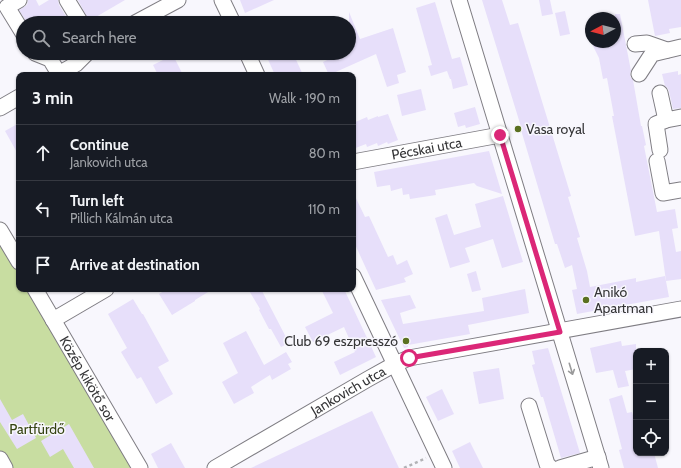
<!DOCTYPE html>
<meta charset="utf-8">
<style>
body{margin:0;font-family:Cabin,sans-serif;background:#20242c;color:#f1f3f6}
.controls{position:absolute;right:12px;bottom:12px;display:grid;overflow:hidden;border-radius:8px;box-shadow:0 1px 3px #0004}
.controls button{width:36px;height:36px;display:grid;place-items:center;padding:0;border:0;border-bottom:1px solid #363941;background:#171b24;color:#f1f3f6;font:20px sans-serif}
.compass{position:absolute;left:585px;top:12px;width:36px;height:36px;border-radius:50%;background:#171b24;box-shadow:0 1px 3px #0004;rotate:263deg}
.stop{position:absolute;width:12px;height:12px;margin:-9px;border:3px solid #db2777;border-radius:50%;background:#fff}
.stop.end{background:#db2777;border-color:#fff;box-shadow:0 1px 4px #0008}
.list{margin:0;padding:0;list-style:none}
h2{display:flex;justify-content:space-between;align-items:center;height:52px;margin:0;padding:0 16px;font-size:17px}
h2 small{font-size:13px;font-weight:400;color:#9ea1a6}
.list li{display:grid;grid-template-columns:26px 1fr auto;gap:12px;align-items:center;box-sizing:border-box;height:56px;padding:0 16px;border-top:1px solid #363941}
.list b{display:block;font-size:15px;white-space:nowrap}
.list p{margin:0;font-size:13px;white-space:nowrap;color:#9ea1a6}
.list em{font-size:13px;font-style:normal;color:#9ea1a6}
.icon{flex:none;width:22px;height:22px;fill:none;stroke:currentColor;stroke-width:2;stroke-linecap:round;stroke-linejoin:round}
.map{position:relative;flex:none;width:681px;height:468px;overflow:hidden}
.search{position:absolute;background:#171b24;box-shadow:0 1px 3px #0004;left:16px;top:16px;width:340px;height:44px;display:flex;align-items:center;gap:10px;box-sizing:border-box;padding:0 14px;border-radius:22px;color:#9ea1a6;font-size:15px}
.panel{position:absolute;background:#171b24;box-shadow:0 1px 3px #0004;left:16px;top:72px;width:340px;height:220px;border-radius:8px}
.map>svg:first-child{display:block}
</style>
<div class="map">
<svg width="681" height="468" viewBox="0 0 681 468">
<rect width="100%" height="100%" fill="#f8f7fd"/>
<path fill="#c8dda1" d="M0 242 19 274V289H28L133 468H0Z"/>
<g fill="#e7dffa">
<path d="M28 0H36L39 6 49 0H58L59 5 70 23H27L19 10 27 5Z"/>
<path d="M78 0H125L89 21Z"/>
<path d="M240 0H274L245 13Z"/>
<path d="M482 0H502L510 25 518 23 571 196 568 197 580 237 577 238 587 271 590 287 636 278V282L665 276 669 297 577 314 572 290 577 289 572 265 565 268 557 244H555L521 130H522Z"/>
<path d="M539 0H550L553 14 542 16Z"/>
<path d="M648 0H681V27L669 29 670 33 655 36Z"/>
<path d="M435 2 452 59 460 57 468 85 453 89 451 79H450L447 71 431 76 428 66 432 65 416 8Z"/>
<path d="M565 11 570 34 560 36 555 13Z"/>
<path d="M349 12 360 39 393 28 406 72 397 75 399 83 387 87 376 54 329 75 323 62 342 53H349Z"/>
<path d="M615 14H620L631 71 630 74 631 78 633 80 641 126H642L646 145 644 146 657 212 675 209 678 228 672 229 676 252 681 251V279L666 281 659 231 635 236 612 116H614L607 78 603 79 599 58 591 42H615Z"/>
<path d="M265 53H293L303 75H275Z"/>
<path d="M173 55 183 75H158L153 65Z"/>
<path d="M678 71V75L681 74V108L673 109 669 91 667 87 665 86 662 74Z"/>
<path d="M421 89 426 110 402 116 397 95Z"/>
<path d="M475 107 480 124 466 128 465 125 458 127 454 113Z"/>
<path d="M388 114 398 140 388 144 387 142 378 146 377 143 367 147 366 144 353 149V123L367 117 368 120 378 116V117Z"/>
<path d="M19 123V156L5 131Z"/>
<path d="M489 151 502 194 477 186 474 183 435 190 436 195 410 199 409 194 403 195 402 188 391 191 390 185 377 187 374 172Z"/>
<path d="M353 192 365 217 369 216 388 257 393 255 397 265 407 260 413 274 404 278 406 282 376 290 353 240Z"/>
<path d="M503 196 523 262 502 268 493 239 465 248 470 262 450 268 435 218 447 214 454 235 481 227 475 204Z"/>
<path d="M476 271 481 290 472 292 467 274Z"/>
<path d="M167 289H213L195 300V301L172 315 159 294Z"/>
<path d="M248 289H261L289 343 281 347 271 329H269L259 310 260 309Z"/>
<path d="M321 289H344L376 357 340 375 334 362 355 352 344 327 313 342 305 327 333 313Z"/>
<path d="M525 289 529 313 468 325 470 334 408 345V347L404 348 381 300 410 295 416 308 400 313 403 324 484 311 482 298Z"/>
<path d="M133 299 142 314H143L169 361 158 367 173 394 156 404 141 377 137 379 121 352 127 348 108 314Z"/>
<path d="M246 331 264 365 286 352 292 362 288 364 291 369 272 380 270 375 251 387 254 393 234 404 222 382 238 373 223 343Z"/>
<path d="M621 341 622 346 636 344V369L625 371 629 386 618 388 613 370 596 373 590 348Z"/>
<path d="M548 348 580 453 561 458 543 397H541L532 365 535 364 532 351Z"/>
<path d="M499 368 504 399 479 404 473 372Z"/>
<path d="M442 389 454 414 438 421 426 397Z"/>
<path d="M622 395 627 413 632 412 636 426V453H654L658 468H624L619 450 622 449 609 399Z"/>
<path d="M0 399 12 420 23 414 36 438 17 449 0 422Z"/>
<path d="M372 411 399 468H251Z"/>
<path d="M69 424 94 468H74L63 449 50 457 41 441Z"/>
<path d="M470 442 483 468H460L452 451Z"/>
<path d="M171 443 185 468H158L151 454Z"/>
</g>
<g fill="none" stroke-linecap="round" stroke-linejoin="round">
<defs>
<g id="minor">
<path d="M19 0 7 7 23 33"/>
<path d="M67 0 81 23"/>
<path d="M222 0 233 23"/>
<path d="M459 0 601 468"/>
<path d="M135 23 178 0"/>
<path d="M635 44 647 43 667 50"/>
<path d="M35 53 50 59 59 74"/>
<path d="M247 53 257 75"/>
<path d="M639 74 652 54 681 47"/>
<path d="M57 75 76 64 87 53"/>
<path d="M660 93 666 120 681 117"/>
<path d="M0 108 19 97"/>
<path d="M660 150 656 124 666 120"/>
<path d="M657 161 663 193 681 190"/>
<path id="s1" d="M353 162 500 135"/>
<path d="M0 230 19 262"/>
<path d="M353 276 444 468"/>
<path id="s2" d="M35 289 140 468"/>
<path d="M53 320 106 289"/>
<path d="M529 406 547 464 551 468"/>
<path d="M0 459 5 468"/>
<path id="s3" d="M215 468 368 379 395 364 409 358 681 309"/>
<path d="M560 468 598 457"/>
</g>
</defs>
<use href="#minor" stroke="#7f7d83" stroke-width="17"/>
<path stroke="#b2b2b6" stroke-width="2.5" stroke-dasharray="3 3" stroke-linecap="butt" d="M404 468 426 458"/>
<use href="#minor" stroke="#fff" stroke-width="15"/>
</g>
<defs><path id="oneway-shaft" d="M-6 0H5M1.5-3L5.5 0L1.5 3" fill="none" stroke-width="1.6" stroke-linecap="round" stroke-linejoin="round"/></defs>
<use stroke="#9a9a9b" href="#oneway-shaft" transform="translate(571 369) rotate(73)"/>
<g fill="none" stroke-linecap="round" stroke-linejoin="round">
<path stroke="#db2777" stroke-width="5" d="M409 358 560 332 500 135"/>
</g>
<g fill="#5a7020" stroke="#f8f7fd" stroke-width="1.5">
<circle cx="518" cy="129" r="4"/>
<circle cx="586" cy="300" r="4"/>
<circle cx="406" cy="341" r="4"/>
</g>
<g text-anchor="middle" stroke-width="3" stroke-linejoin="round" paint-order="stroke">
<g font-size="14" fill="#353537" stroke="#f8f7fd" text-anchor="start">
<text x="526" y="134">Vasa royal</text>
<text x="594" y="297">Anikó<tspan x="594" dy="16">Apartman</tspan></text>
<text x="398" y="346" text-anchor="end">Club 69 eszpresszó</text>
</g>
<g font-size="14" fill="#353537" stroke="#f8f7fd">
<text dy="5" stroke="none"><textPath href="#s1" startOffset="75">Pécskai utca</textPath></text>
<text dy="5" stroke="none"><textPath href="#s2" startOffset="104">Közép kikötő sor</textPath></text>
<text dy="5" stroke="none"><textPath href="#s3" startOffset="154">Jankovich utca</textPath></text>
</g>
<g font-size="14" fill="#354311" stroke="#f8f7fd">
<text x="37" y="434">Partfürdő</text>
</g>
</g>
</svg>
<div class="controls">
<button>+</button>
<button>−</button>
<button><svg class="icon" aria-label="locate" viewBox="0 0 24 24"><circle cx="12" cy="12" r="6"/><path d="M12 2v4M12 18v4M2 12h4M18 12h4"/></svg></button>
</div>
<svg class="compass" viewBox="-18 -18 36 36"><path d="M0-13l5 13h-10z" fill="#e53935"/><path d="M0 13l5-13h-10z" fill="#9ea1a6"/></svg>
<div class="stop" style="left:409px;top:358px"></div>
<div class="stop end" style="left:500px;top:135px"></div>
<div class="search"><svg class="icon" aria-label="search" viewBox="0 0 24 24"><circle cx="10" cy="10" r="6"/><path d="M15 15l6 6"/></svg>Search here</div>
<section class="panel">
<h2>3 min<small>Walk · 190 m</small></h2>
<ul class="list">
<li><svg class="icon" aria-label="ahead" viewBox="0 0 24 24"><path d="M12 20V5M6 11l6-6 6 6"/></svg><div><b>Continue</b><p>Jankovich utca</p></div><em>80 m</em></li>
<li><svg class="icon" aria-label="left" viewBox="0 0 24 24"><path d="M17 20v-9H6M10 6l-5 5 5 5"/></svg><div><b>Turn left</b><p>Pillich Kálmán utca</p></div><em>110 m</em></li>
<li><svg class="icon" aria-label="arrive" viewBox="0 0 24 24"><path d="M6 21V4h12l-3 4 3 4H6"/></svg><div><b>Arrive at destination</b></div></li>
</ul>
</section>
</div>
